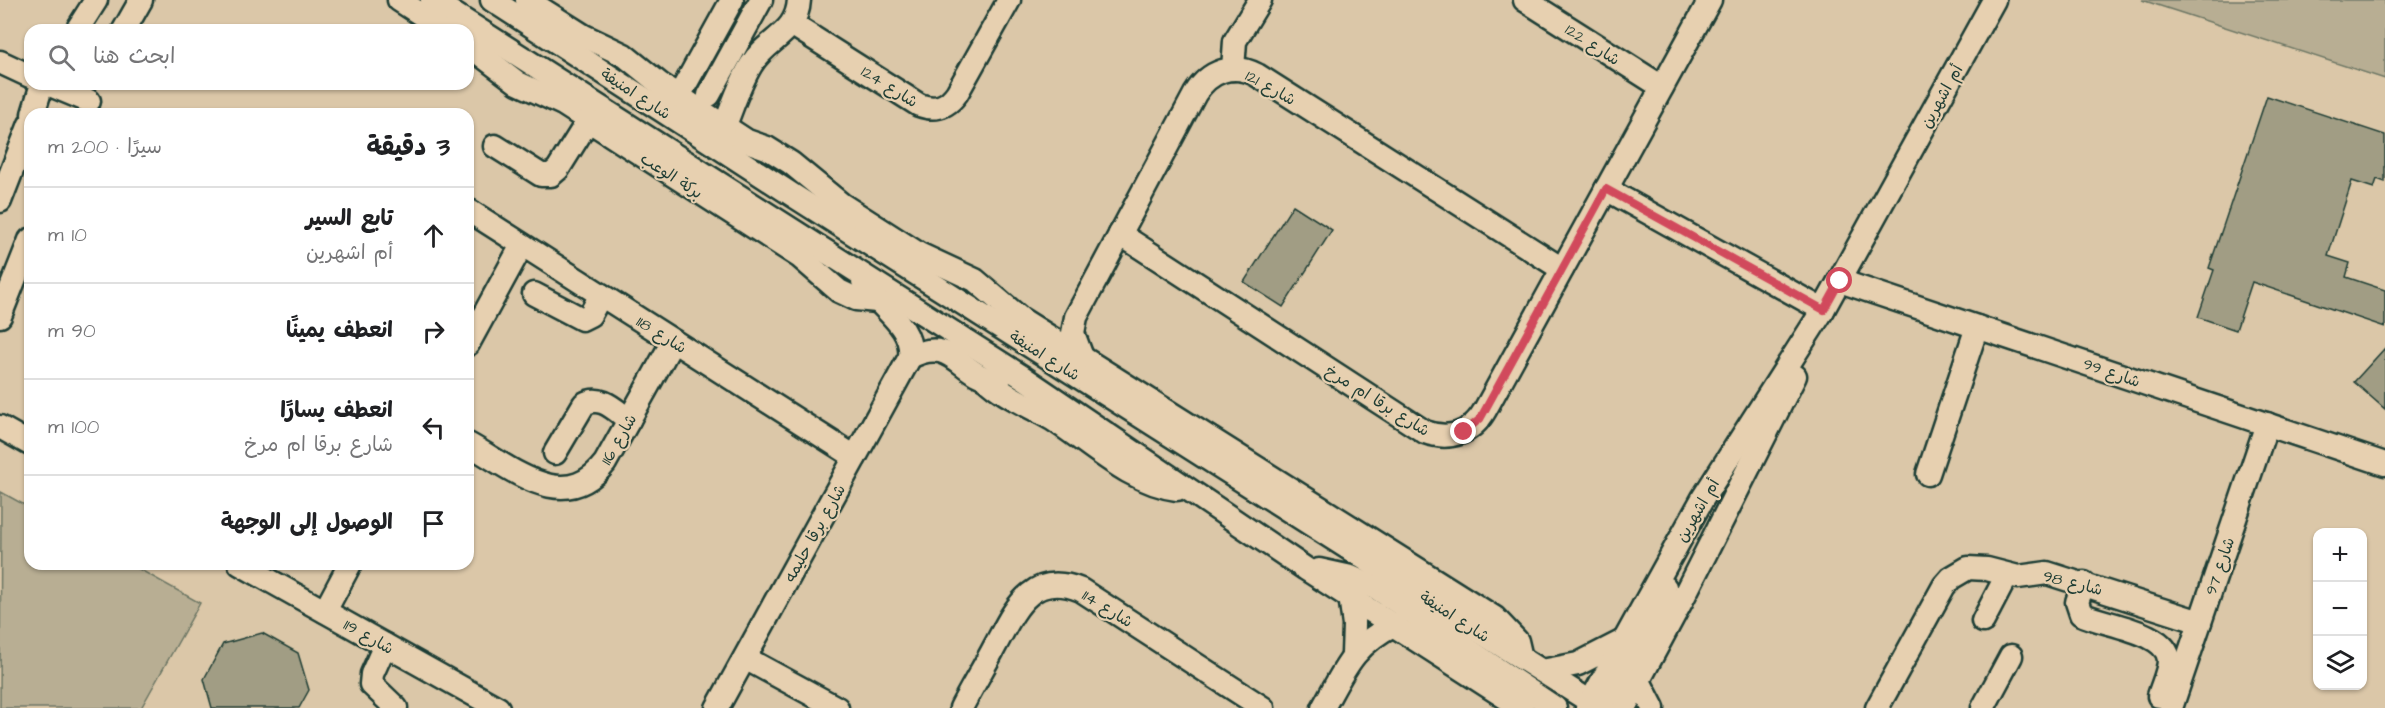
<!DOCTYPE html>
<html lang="ar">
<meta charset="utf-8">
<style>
body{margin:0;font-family:"Architects Daughter","Playpen Sans Arabic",sans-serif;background:#f6f6f6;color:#202124;direction:rtl}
.controls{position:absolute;right:18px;bottom:18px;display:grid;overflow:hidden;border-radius:12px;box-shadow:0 2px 4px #0004}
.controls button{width:54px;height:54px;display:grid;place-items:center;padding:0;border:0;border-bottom:2px solid #e0e0e0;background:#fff;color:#202124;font:30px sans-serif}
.stop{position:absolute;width:18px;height:18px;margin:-14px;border:4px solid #d1495b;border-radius:50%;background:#fff}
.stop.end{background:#d1495b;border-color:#fff;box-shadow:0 2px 6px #0008}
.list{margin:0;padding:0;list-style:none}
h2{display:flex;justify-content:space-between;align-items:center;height:78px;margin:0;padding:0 24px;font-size:26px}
h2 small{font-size:20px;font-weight:400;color:#757577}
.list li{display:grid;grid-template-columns:39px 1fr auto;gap:18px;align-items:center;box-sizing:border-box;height:96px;padding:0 24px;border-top:2px solid #e0e0e0}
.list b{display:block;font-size:22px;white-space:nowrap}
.list p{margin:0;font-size:20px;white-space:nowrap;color:#757577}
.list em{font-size:20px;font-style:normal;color:#757577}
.icon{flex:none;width:33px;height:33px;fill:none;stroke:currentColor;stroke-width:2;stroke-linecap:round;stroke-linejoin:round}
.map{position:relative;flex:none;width:2385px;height:708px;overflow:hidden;direction:ltr}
.search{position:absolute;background:#fff;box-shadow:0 2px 4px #0004;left:24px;top:24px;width:450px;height:66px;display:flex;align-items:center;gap:15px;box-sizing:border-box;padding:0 21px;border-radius:18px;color:#757577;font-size:22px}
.panel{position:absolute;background:#fff;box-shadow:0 2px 4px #0004;left:24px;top:108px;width:450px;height:462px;border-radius:18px;direction:rtl}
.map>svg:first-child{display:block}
</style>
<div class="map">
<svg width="2385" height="708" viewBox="0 0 2385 708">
<rect width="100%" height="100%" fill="#dbc7a8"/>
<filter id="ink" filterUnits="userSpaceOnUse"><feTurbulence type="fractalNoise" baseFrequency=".0167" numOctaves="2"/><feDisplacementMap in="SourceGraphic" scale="12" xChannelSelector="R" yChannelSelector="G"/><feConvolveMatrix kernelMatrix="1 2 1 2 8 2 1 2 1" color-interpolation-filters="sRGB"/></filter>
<g filter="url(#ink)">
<g fill="#b8ae93" stroke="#6c7664" stroke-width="1.5">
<path d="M2142 0H2385V79Z"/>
<path d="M1 492 30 508V564H130L200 603 141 708H0Z"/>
</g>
<g fill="#a19d84" stroke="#1f3d34" stroke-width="1.5">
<path d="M2267 96 2385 135V182L2377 179 2374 188 2352 181 2328 256 2350 263 2346 277 2385 290V327L2252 282 2236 330 2198 317 2214 270 2209 268Z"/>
<path d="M1293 205 1332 230 1283 307 1244 282Z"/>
<path d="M2385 348V409L2354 382Z"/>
<path d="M262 633 298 653 309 690 299 708H212L204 679 223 644Z"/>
</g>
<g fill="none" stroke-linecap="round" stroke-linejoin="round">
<defs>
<g id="minor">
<path d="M399 0 445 30"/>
<path d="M432 0 1024 378 1306 569 1522 708"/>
<path d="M492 0 794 196 1600 708"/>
<path d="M527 0 584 36 624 55 660 84 747 141 767 148 791 163 841 204 919 254 975 280 1021 319 1495 618 1517 641 1521 658"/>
<path d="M1525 0 1662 87"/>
<path d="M793 25 919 105C936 111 947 107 957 93L1009 0"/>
<path d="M77 30 96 0"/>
<path d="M124 30 141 0"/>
<path d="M468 45 518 83 563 104 800 257 839 291 856 299 877 301"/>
<path d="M0 62 30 76"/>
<path d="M1233 69 1235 41 1260 0"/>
<path d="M48 84 89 101"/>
<path d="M709 95 761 0"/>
<path d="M679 96 732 0"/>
<path d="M33 114 42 84"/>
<path d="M725 125C733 105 740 83 751 65 767 38 797 35 799 0"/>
<path d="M495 146 541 175H551L558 169 588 121"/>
<path d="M1606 189 1823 310"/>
<path d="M0 201 30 124"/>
<path d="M468 210 855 457"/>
<path d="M1120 234 1425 432C1450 441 1472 433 1485 410L1710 0"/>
<path d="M1840 281 2385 464"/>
<path d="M534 294 582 319 590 315 601 295"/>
<path d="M0 316 30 240"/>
<path d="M468 344 522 245"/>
<path d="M910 357C955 334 959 378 999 381"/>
<path d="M1082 357 1073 333 1076 317 1195 94C1209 71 1233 62 1257 75L1562 269"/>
<path d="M985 378C1005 397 1029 405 1052 419 1091 444 1130 483 1177 489"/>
<path d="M0 427 30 444"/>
<path d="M468 444C512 468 564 516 605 463L673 341"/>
<path d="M555 453 584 404C601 394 615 410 629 420"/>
<path d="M1928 474 1977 327"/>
<path d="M240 564 498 708"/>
<path d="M1319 570 1351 577 1378 589 1555 708"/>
<path d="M2084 583 2077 602 2081 614C2104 625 2167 631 2169 660 2169 672 2162 685 2159 696"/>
<path d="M1350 596 1354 625 1353 654"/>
<path d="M325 611 350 564"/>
<path d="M1983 621 2007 575"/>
<path d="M385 645 372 674 371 684 396 708"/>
<path d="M745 658 837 708"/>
<path d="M1542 671 1578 664 1623 641"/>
<path d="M1639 681 1653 708"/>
<path d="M717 708 910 357C914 324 877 308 863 281"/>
<path d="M961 708C972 687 984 667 995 646 1015 609 1031 570 1081 590L1263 708"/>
<path d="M1323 708C1344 670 1354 644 1395 624"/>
<path d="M1587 708 1703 498 1823 310 1994 0"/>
<path d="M1604 708 1652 621 1665 587"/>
<path d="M1624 708 1682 600 1795 376"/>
<path d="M1877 708 1944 586 1951 578 1968 568 1987 569 2018 577 2047 573 2200 622"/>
<path d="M1983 708 2011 656"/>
<path d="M2171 708 2267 424"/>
</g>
</defs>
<use href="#minor" stroke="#1f3d34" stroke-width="27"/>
<use href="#minor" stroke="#e7d0b0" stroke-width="22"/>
</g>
</g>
<g fill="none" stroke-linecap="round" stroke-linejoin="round" filter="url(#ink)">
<path stroke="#d1495b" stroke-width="8" d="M1464 432 1480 419 1485 410 1606 189 1824 310 1840 281"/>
</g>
<g text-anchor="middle" stroke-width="4.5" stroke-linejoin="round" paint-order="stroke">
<g font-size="16" fill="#1f3d34" stroke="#e7d0b0">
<text transform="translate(1593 44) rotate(33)" y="6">شارع 122</text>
<text transform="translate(890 86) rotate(32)" y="6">شارع 124</text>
<text transform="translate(1271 87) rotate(29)" y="6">شارع 121</text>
<text transform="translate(636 93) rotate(33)" y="6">شارع امنيفة</text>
<text transform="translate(1941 96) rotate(-61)" y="6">أم اشهرين</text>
<text transform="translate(672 175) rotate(33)" y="6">بركة الوعب</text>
<text transform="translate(662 334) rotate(32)" y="6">شارع 118</text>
<text transform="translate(1045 355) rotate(32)" y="6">شارع امنيفة</text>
<text transform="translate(2112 372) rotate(19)" y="6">شارع 99</text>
<text transform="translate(1378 400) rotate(32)" y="6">شارع برقا ام مرخ</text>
<text transform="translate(618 439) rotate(-60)" y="6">شارع 116</text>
<text transform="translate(1697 510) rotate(-60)" y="6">أم اشهرين</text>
<text transform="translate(814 533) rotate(-61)" y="6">شارع برقا حليمه</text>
<text transform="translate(2219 566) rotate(-71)" y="6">شارع 97</text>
<text transform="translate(2073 582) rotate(14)" y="6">شارع 98</text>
<text transform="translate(1108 608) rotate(32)" y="6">شارع 114</text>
<text transform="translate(1455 616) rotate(33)" y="6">شارع امنيفة</text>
<text transform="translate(369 636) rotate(29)" y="6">شارع 119</text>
</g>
</g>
</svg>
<div class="controls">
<button>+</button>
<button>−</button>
<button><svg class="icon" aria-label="layers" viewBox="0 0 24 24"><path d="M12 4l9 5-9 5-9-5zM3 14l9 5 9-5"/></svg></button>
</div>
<div class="stop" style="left:1840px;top:281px"></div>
<div class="stop end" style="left:1464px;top:432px"></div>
<div class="search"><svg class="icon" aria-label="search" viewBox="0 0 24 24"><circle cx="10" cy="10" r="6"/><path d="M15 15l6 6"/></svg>ابحث هنا</div>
<section class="panel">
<h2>3 دقيقة<small>سيرًا · 200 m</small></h2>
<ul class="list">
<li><svg class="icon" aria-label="ahead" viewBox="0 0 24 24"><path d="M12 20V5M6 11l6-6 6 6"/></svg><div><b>تابع السير</b><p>أم اشهرين</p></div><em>10 m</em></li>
<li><svg class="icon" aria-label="right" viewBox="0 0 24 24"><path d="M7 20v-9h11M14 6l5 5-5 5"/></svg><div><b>انعطف يمينًا</b></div><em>90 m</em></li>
<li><svg class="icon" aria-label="left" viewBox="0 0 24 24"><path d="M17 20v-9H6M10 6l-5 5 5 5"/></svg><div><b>انعطف يسارًا</b><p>شارع برقا ام مرخ</p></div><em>100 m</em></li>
<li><svg class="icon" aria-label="arrive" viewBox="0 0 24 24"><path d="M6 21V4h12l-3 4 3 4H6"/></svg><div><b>الوصول إلى الوجهة</b></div></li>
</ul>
</section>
</div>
